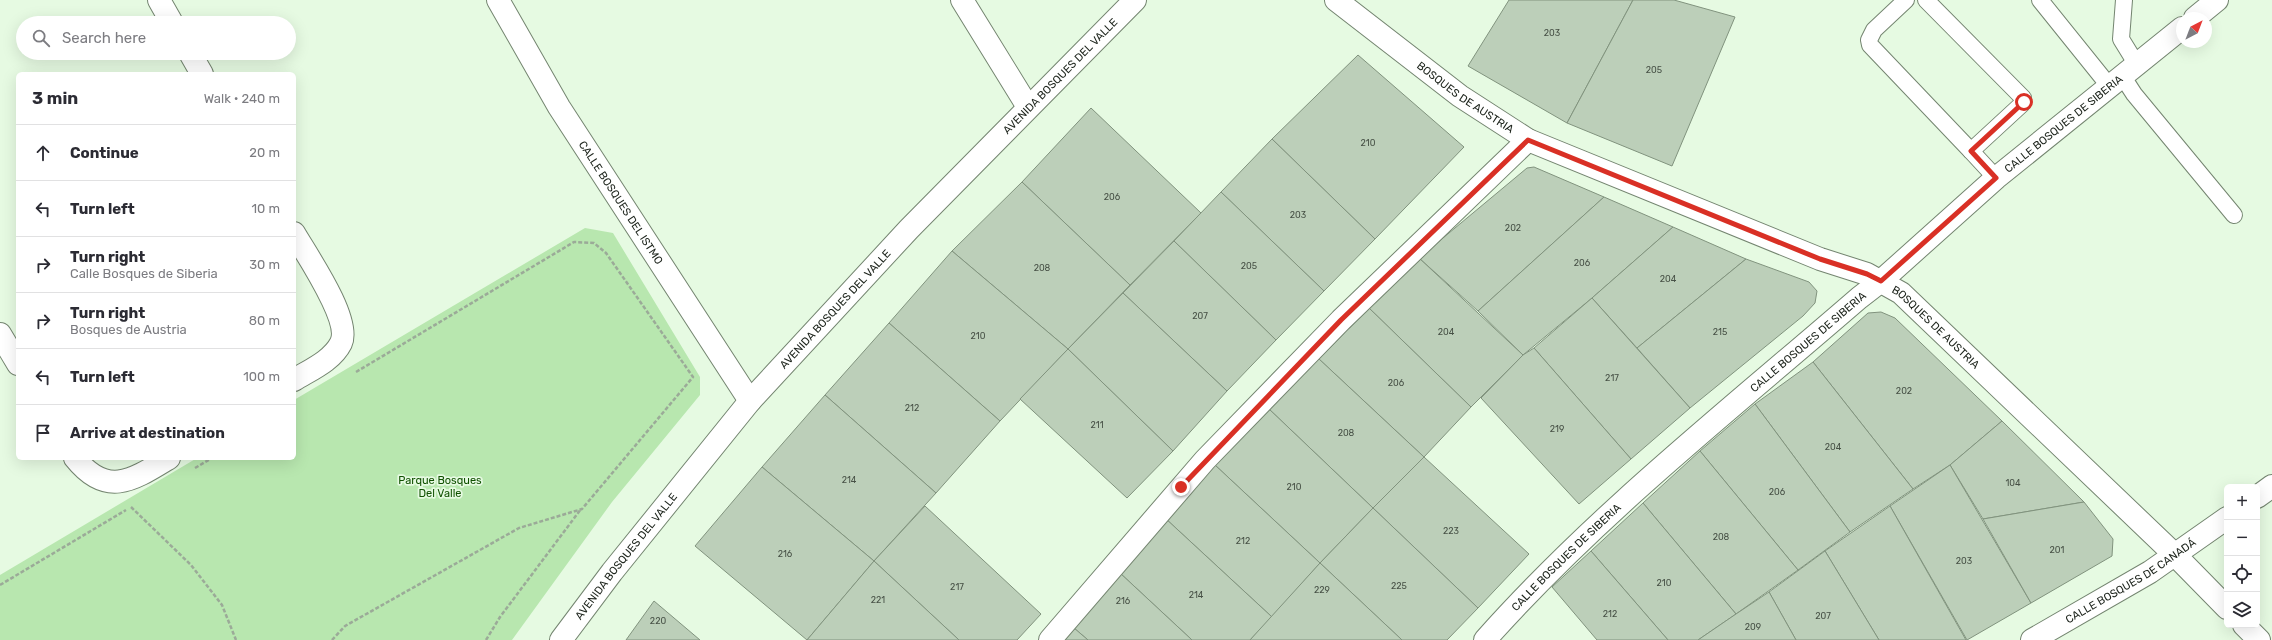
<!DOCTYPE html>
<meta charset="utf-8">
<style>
body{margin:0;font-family:Rubik,sans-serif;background:#f7f7f7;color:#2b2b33}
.controls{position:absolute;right:12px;bottom:12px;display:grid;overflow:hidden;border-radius:6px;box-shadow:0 4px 16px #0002}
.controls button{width:36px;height:36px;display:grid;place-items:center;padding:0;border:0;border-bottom:1px solid #e1e1e2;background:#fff;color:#2b2b33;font:20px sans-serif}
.compass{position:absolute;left:2176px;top:12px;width:36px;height:36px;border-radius:50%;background:#fff;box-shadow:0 4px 16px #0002;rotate:42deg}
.stop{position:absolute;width:12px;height:12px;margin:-9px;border:3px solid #d93025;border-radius:50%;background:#fff}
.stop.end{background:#d93025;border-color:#fff;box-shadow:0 1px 4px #0008}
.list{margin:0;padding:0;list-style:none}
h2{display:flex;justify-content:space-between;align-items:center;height:52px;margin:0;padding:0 16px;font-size:17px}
h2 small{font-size:13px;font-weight:400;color:#7c7c81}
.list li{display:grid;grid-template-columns:26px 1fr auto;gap:12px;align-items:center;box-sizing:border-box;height:56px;padding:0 16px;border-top:1px solid #e1e1e2}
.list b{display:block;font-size:15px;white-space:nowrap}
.list p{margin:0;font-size:13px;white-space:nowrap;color:#7c7c81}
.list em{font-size:13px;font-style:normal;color:#7c7c81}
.icon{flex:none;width:22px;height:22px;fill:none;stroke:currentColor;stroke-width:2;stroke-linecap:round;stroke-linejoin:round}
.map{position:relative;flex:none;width:2272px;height:640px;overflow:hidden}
.search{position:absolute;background:#fff;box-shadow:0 4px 16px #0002;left:16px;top:16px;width:280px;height:44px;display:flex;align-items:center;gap:10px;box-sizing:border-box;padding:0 14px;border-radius:22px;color:#7c7c81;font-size:15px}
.panel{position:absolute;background:#fff;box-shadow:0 4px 16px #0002;left:16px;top:72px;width:280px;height:388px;border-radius:6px}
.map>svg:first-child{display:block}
</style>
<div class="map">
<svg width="2272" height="640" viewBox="0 0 2272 640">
<rect width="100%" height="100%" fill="#e6fae2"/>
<path fill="#b8e7af" d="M585 228 613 233 700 377V395L612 502 512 640H0V575L197 458H294V400Z"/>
<g fill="#bccfb9" stroke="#81937e">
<path d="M1509 0H1633L1567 123 1468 66Z"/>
<path d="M1633 0H1674L1735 17 1672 166 1567 123Z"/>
<path d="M1358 55 1464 147 1375 239 1272 139Z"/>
<path d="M1091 108 1201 213 1130 285 1022 182Z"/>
<path d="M1272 139 1375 239 1324 291 1221 192Z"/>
<path d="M1534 167 1604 197 1478 311 1419 258 1527 168Z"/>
<path d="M1022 182 1130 285 1068 349 952 251Z"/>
<path d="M1221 192 1324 291 1276 340 1174 241Z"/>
<path d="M1604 197 1673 227 1592 298 1523 355 1478 311Z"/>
<path d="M1673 227 1746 259 1637 348 1592 298Z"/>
<path d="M1174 241 1276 340 1227 391 1123 293Z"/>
<path d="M952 251 1068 349 1000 421 889 323Z"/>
<path d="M1419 258 1523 355 1471 407 1369 308Z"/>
<path d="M1746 259 1809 282 1817 291 1815 303 1803 316 1690 408 1637 348Z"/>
<path d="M1123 293 1227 391 1173 451 1068 349Z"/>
<path d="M1592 298 1690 408 1631 459 1534 348Z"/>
<path d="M1369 308 1471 407 1424 457 1319 359Z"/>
<path d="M1881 312 1895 318 2002 421 1950 465 1913 489 1813 362 1868 313Z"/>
<path d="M889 323 1000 421 936 493 825 395Z"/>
<path d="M1534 348 1631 459 1579 504 1481 398 1523 355Z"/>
<path d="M1068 349 1173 451 1127 498 1020 399Z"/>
<path d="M1319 359 1424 457 1373 508 1269 409Z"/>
<path d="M1813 362 1913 489 1850 532 1755 404Z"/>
<path d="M825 395 936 493 874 561 762 467Z"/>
<path d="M1755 404 1850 532 1798 570 1700 451Z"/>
<path d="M1269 409 1373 508 1320 563 1215 465Z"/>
<path d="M2002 421 2084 502 1983 519 1950 465Z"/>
<path d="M1700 451 1798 570 1736 614 1643 503Z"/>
<path d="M1424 457 1529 554 1478 608 1373 508Z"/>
<path d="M1215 465 1320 563 1272 617 1165 518Z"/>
<path d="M1950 465 2031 603 1967 640 1890 506Z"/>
<path d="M762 467 874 561 807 640 695 546Z"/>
<path d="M2084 502 2113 539 2112 556 2031 603 1983 519Z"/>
<path d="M1643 503 1736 614 1698 640H1668L1591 551Z"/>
<path d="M925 506 1041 614 1017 640H959L874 561Z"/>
<path d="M1890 506 1966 640H1879L1825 551Z"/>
<path d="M1373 508 1478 608 1447 640H1402L1320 563Z"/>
<path d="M1165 518 1272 617 1250 640H1192L1120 573Z"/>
<path d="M1591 551 1668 640H1597L1552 587Z"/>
<path d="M1825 551 1879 640H1796L1769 592Z"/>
<path d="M874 561 959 640H807Z"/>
<path d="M1320 563 1402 640H1250Z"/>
<path d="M1120 573 1192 640H1088L1074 628Z"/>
<path d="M1769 592 1796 640H1698L1736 614Z"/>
<path d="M654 601 700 640H626Z"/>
<path d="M1074 628 1088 640H1064Z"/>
</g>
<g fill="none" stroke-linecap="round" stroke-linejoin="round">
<defs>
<g id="service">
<path d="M1906 0 1874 30 1869 40 1870 45 1971 151 2022 104 2023 98 1926 0"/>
<path d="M2040 0 2110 87"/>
<path d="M2124 0 2121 39 2137 65"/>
<path d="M2123 77 2134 94 2234 215"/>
<path d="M1971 151 1996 178"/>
</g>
<g id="minor">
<path d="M159 0 172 23"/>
<path id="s1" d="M498 0 559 107 750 401"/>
<path d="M962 0 1028 107"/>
<path id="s2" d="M1336 0 1460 96 1528 140 1820 259 1867 274 1901 293 2175 555 2227 608"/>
<path d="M2195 18 2217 0"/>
<path d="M190 53 202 74"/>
<path d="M294 233C306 254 352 320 341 343 332 361 310 370 294 380"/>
<path d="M0 334 18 364"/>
<path d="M75 458C107 498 133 480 169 458"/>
<path d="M2257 497 2272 486"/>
<path d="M2244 625 2259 640"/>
<path d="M1050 640 1205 460 1341 320 1528 140"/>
<path id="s3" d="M1485 640C1597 514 1731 409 1859 298L1881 281 1996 178 2182 28"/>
<path id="s4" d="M2032 640 2150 572 2227 518"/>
</g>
<g id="tertiary">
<path id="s5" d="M561 640 612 572 750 401 909 229 1135 0"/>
</g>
</defs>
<use href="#service" stroke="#748570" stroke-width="18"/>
<use href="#minor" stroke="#748570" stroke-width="24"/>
<use href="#tertiary" stroke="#748570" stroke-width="24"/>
<g stroke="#9baa98" stroke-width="2.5" stroke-dasharray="4 2" stroke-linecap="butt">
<path d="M195 468 212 458"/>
<path d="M131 507 191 565 222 605 236 640"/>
<path d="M0 585 126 510"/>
<path d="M332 640 345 626 519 528 582 509 693 377 606 253 594 243 574 242 356 372"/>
<path d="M486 640 500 617 581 509"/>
</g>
<use href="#service" stroke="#fff" stroke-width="16"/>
<use href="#minor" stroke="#fff" stroke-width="22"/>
<use href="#tertiary" stroke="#fff" stroke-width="22"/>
</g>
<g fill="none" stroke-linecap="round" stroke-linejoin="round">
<path stroke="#d93025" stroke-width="5" d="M1181 487 1341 320 1528 140 1820 259 1867 274 1881 281 1996 178 1971 151 2024 102"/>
</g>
<g text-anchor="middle" stroke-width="3.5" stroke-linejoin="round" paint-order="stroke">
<g font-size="9" fill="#475146">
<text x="1552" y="36">203</text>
<text x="1654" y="73">205</text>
<text x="1368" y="146">210</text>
<text x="1112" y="200">206</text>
<text x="1298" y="218">203</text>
<text x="1513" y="231">202</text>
<text x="1582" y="266">206</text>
<text x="1249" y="269">205</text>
<text x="1042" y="271">208</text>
<text x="1668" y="282">204</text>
<text x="1200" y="319">207</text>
<text x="1446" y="335">204</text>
<text x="1720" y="335">215</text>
<text x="978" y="339">210</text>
<text x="1612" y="381">217</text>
<text x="1396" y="386">206</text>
<text x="1904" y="394">202</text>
<text x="912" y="411">212</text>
<text x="1097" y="428">211</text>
<text x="1557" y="432">219</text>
<text x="1346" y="436">208</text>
<text x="1833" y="450">204</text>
<text x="849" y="483">214</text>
<text x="2013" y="486">104</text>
<text x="1294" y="490">210</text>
<text x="1777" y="495">206</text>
<text x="1451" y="534">223</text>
<text x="1721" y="540">208</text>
<text x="1243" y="544">212</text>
<text x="2057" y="553">201</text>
<text x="785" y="557">216</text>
<text x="1964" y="564">203</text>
<text x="1664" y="586">210</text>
<text x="1399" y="589">225</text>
<text x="957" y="590">217</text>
<text x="1322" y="593">229</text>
<text x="1196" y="598">214</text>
<text x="878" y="603">221</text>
<text x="1123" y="604">216</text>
<text x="1610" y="617">212</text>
<text x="1823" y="619">207</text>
<text x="658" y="624">220</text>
<text x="1753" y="630">209</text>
</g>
<g font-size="11" fill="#20271f" stroke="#e6fae2">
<text dy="4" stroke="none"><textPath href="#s5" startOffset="754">AVENIDA BOSQUES DEL VALLE</textPath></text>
<text dy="4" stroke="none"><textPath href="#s2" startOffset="162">BOSQUES DE AUSTRIA</textPath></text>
<text dy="4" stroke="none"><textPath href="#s3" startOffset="776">CALLE BOSQUES DE SIBERIA</textPath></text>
<text dy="4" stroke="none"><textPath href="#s1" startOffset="237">CALLE BOSQUES DEL ISTMO</textPath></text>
<text dy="4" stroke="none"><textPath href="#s5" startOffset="430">AVENIDA BOSQUES DEL VALLE</textPath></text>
<text dy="4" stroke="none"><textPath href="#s2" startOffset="690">BOSQUES DE AUSTRIA</textPath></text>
<text dy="4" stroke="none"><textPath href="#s3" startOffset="440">CALLE BOSQUES DE SIBERIA</textPath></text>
<text dy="4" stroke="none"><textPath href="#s5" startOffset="106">AVENIDA BOSQUES DEL VALLE</textPath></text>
<text dy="4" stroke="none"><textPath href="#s3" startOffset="116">CALLE BOSQUES DE SIBERIA</textPath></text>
<text dy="4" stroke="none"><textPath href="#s4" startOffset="115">CALLE BOSQUES DE CANADÁ</textPath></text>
</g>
<g font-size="11" fill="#105100" stroke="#e6fae2">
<text x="440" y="484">Parque Bosques<tspan x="440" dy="13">Del Valle</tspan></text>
</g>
</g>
</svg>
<div class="controls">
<button>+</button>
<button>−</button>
<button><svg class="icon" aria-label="locate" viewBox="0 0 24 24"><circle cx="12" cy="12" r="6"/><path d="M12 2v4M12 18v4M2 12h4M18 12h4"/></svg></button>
<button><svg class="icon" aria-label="layers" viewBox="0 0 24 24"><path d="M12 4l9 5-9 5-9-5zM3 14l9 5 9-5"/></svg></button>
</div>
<svg class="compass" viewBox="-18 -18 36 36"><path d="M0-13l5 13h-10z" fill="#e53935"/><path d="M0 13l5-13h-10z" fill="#7c7c81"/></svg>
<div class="stop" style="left:2024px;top:102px"></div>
<div class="stop end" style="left:1181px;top:487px"></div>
<div class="search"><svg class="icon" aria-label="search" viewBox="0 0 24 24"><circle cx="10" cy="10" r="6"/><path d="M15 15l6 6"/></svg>Search here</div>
<section class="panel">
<h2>3 min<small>Walk · 240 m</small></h2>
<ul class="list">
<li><svg class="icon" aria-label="ahead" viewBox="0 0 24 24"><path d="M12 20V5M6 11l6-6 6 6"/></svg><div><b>Continue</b></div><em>20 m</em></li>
<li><svg class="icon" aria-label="left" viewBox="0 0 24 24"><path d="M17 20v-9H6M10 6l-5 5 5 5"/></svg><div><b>Turn left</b></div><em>10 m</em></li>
<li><svg class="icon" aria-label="right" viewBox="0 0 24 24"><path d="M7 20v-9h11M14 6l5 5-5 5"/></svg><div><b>Turn right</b><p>Calle Bosques de Siberia</p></div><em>30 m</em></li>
<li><svg class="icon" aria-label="right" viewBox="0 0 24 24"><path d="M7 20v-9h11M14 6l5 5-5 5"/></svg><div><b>Turn right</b><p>Bosques de Austria</p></div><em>80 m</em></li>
<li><svg class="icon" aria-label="left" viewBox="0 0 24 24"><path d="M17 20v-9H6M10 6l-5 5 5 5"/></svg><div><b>Turn left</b></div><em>100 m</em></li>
<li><svg class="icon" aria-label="arrive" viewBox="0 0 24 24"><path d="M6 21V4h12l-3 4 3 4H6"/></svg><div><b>Arrive at destination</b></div></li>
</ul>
</section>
</div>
